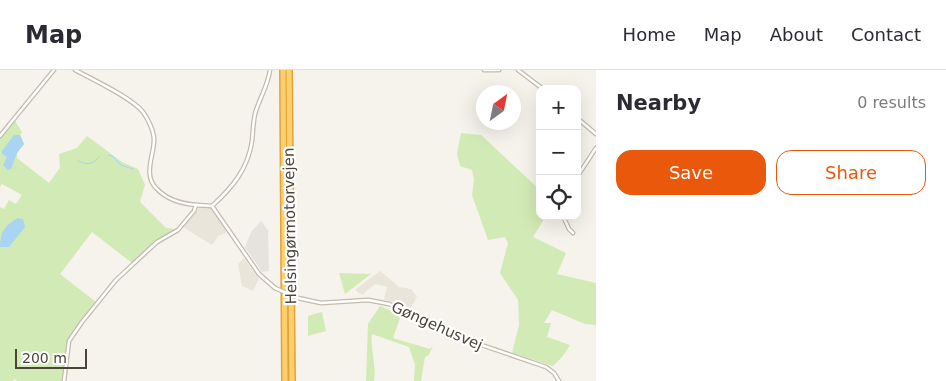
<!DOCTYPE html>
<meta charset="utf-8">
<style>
body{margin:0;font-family:"DejaVu Sans",sans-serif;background:#f2f2f3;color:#2b2b33}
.controls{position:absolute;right:15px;top:15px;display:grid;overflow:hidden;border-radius:10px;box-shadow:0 5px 20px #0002}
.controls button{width:45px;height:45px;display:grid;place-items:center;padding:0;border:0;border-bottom:1px solid #e1e1e2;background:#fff;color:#2b2b33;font:25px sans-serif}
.compass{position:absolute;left:476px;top:15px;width:45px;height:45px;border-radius:50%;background:#fff;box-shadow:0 5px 20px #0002;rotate:33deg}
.scale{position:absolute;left:15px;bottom:12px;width:72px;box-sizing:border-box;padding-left:5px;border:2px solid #4b4439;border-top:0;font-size:14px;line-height:18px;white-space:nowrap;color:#4b4439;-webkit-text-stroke:4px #fff;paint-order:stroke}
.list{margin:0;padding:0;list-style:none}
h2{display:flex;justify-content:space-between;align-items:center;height:65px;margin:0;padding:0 20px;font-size:21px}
h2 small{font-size:16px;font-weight:400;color:#7c7c81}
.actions{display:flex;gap:10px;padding:15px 20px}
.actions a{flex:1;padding:11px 0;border:1px solid #ea580c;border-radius:15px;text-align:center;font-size:18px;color:#ea580c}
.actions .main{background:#ea580c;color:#fff}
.icon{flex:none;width:28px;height:28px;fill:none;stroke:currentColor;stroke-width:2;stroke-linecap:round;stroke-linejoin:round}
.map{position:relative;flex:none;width:596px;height:311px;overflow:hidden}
header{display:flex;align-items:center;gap:30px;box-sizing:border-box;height:70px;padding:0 25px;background:#fff;border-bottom:1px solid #e1e1e2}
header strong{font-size:24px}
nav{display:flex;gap:28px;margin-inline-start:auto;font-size:18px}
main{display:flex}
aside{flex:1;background:#fff}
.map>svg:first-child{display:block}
</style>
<header>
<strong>Map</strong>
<nav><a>Home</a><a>Map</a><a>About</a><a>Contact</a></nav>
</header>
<main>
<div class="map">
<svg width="596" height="311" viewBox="0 0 596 311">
<rect width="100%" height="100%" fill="#f6f3ec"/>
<g fill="#eae5da">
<path d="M201 136 212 138 228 162 218 166 212 175 183 157Z"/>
<path d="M244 188 259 209 253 221 242 216 238 194Z"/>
<path d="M380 201 399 217 411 219 417 227 409 240 384 229 387 217 375 214 362 225 355 220Z"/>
</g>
<path fill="#e6e2dd" d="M261 151 268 160 269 201 262 202 245 177 251 162Z"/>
<g fill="#d2eab5">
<path d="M15 51 22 62 20 65 24 74 17 83V88L49 113 60 98 59 84 77 78 87 66 122 92 138 99 145 115 140 132 166 158 176 159 156 171 132 193 92 162 60 204 96 232 79 253 68 272 62 311H17L15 309 12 311H0V137L4 139 9 130 16 134 22 125 2 114 0 117V68Z"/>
<path d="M461 63 481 65 540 120V146H546L533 167 566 183 557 204 596 213V255L585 254 552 240 544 253H551L547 267 570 275 563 286 553 296 512 283 519 255 518 230 500 203 508 173 505 167 488 170 472 125 474 110 472 100 460 96 457 84Z"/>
<path d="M339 203 371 204 345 224Z"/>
<path d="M380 236 401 245 393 268 430 279 433 276 429 285 425 287 421 311H414L415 295 409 277 372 264C370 279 377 298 374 311H366L368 254Z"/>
<path d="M322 242 326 261 308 266V246Z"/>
</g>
<g fill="#a9d4f2">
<path d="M14 65H20L24 74 17 83 11 99 8 100 3 95 7 87 2 84V81Z"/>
<path d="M18 148 23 149 25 157 9 177H0C0 162 5 155 18 148Z"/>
</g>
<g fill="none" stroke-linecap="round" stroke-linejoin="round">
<g stroke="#a9d4f2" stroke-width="1">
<path d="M108 85 112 86 121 95 133 99"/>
<path d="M78 91C88 95 92 95 99 87"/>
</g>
<defs>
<g id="minor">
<path d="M75 0C92 9 132 28 143 42 148 49 154 61 154 70 154 85 143 105 156 118 167 130 182 134 197 135 203 136 207 135 212 136L259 204 275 218"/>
<path d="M484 0H499"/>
<path d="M518 0 543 19"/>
<path d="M577 48 596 64"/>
<path d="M0 66 54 0"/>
<path d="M577 107 596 78"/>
<path d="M212 136C232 118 248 99 252 71 253 62 253 53 255 44 259 29 268 16 270 0"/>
<path d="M563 146 569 159 573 163"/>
<path d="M298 228 321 233 368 230 389 234 464 269 546 297 554 303 559 311"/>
<path d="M64 311 69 271 82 252 116 210 157 172 178 160 194 141 196 135"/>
</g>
<g id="highway">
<path d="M283 0 285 311"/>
<path d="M289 0 292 311"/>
</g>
</defs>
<use href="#minor" stroke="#c2bbae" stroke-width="5"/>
<use href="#highway" stroke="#e0a43c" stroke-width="8"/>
<use href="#minor" stroke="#fff" stroke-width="2.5"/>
<use href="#highway" stroke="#ffcf6e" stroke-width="5"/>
<defs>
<path id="minor-bridge" d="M275 218 298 228"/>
</defs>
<use href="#minor-bridge" stroke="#c2bbae" stroke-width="5" stroke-linecap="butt"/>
<use href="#minor-bridge" stroke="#fff" stroke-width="2.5"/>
</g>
<g text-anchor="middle" stroke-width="4.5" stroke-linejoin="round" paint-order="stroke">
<g font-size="15" fill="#4b4439" stroke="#fff">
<text transform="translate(290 156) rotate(-91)" y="5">Helsingørmotorvejen</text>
<text transform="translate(437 256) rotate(24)" y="5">Gøngehusvej</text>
</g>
</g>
</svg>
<div class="controls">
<button>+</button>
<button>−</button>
<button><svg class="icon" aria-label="locate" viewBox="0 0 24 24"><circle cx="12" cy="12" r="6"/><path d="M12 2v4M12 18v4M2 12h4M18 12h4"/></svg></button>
</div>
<svg class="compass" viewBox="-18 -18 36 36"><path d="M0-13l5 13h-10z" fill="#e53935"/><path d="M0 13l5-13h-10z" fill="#7c7c81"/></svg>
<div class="scale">200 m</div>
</div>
<aside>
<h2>Nearby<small>0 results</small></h2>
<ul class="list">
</ul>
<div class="actions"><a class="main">Save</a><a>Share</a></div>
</aside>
</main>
